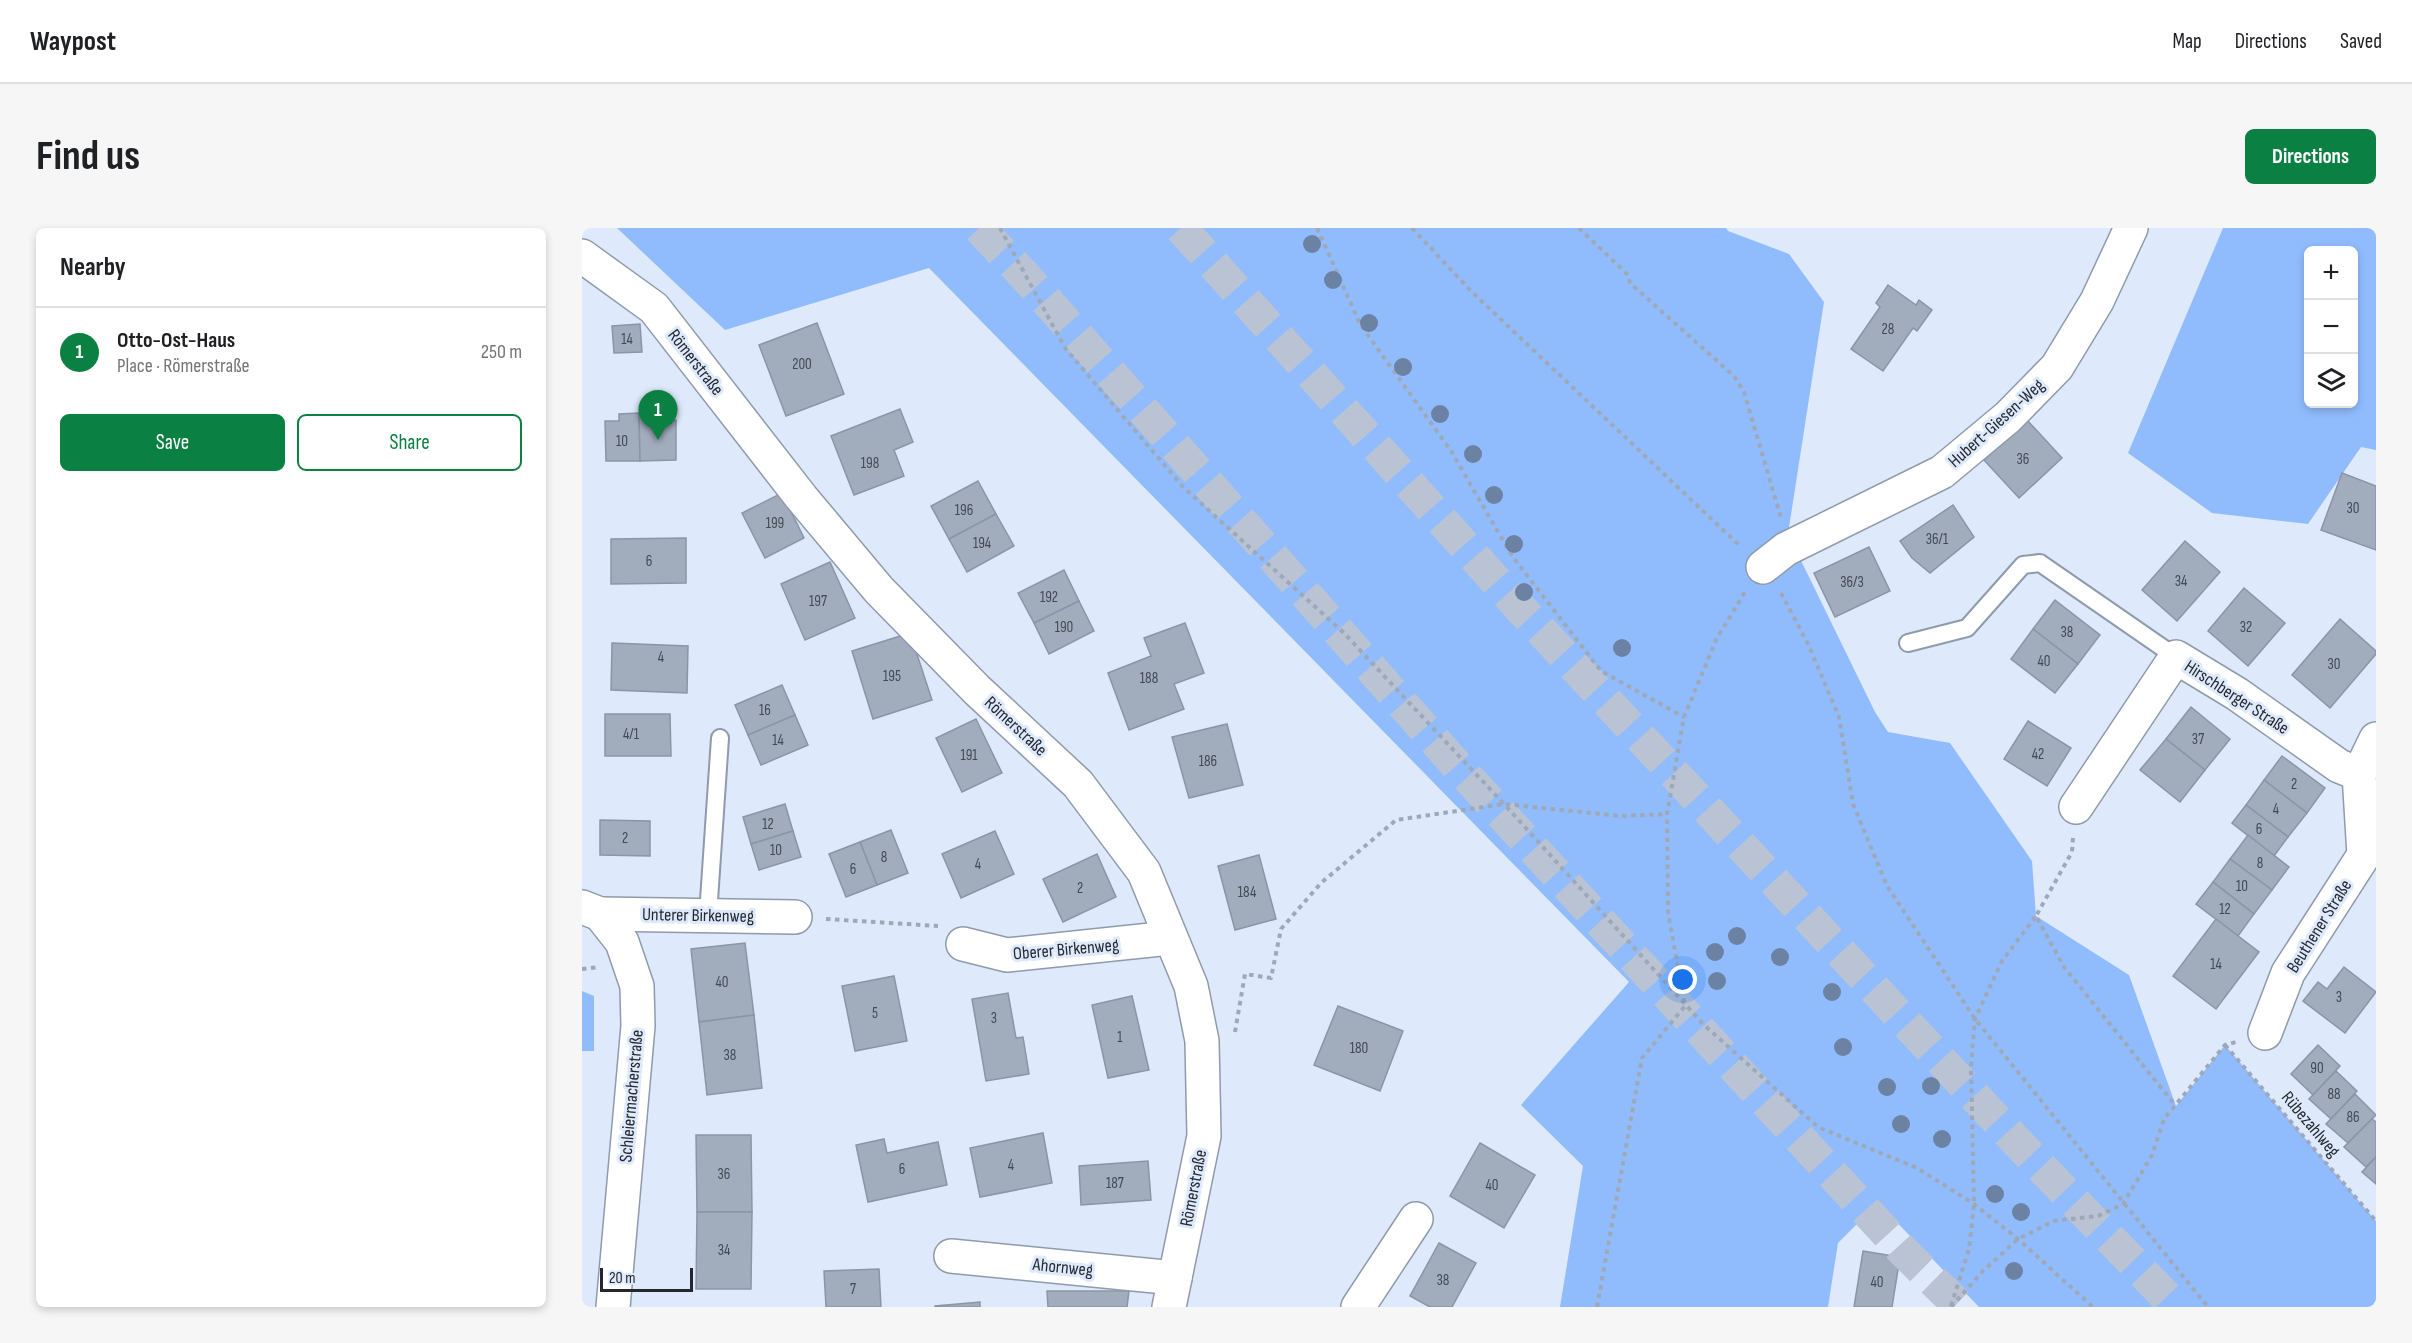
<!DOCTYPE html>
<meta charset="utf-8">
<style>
body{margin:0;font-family:"Sofia Sans Condensed",sans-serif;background:#f6f6f6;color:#202124}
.controls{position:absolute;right:18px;top:18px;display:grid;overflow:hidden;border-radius:9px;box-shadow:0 3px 9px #0003}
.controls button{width:54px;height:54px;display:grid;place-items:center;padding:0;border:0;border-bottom:2px solid #e0e0e0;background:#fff;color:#202124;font:30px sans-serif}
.scale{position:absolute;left:18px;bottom:15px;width:93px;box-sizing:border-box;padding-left:6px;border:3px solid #24282e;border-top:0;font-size:16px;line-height:21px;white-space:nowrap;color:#24282e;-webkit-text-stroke:4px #deeafc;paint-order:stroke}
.you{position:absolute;left:1101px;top:752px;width:21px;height:21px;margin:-15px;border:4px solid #fff;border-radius:50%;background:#1a73e8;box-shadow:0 0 0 9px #1a73e833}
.badge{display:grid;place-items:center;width:39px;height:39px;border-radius:50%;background:#0b8043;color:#fff;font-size:20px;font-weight:700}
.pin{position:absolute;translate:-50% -50px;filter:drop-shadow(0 2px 3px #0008)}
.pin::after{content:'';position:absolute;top:32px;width:21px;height:18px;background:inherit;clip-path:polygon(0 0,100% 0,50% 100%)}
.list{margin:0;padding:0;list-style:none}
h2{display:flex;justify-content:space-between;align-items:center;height:78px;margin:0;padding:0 24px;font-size:26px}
h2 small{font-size:20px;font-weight:400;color:#757577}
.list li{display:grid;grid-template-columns:39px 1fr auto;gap:18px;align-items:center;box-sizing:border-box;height:90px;padding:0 24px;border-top:2px solid #e0e0e0}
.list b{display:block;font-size:22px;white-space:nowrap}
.list p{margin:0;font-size:20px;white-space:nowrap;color:#757577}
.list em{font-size:20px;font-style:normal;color:#757577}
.actions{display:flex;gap:12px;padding:18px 24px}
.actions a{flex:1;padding:14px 0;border:2px solid #0b8043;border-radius:9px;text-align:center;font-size:21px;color:#0b8043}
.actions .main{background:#0b8043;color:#fff}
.icon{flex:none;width:33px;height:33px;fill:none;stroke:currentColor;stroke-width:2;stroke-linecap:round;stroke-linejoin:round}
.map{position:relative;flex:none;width:1794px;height:1079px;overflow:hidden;border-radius:9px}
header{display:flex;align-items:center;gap:36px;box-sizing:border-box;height:84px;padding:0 30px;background:#fff;border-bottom:2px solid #e0e0e0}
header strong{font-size:28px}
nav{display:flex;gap:33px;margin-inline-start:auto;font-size:21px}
.intro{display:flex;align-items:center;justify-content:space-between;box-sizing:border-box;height:144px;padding:0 36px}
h1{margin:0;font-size:42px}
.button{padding:15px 27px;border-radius:9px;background:#0b8043;color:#fff;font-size:21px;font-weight:700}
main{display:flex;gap:36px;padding:0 36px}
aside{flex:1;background:#fff;border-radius:9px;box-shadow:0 3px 9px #0003}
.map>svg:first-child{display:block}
</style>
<header>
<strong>Waypost</strong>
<nav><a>Map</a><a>Directions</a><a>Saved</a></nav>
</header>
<div class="intro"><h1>Find us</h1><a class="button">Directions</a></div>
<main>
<aside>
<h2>Nearby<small></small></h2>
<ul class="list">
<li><span class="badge">1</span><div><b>Otto-Ost-Haus</b><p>Place · Römerstraße</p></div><em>250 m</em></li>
</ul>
<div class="actions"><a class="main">Save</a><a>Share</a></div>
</aside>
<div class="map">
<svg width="1794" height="1079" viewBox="0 0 1794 1079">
<rect width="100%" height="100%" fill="#deeafc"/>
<g fill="#90bcfe" fill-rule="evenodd">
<path d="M35 0H1144L1146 3 1207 26 1242 74 1206 306 1293 484 1306 504 1368 515 1450 633 1454 688 1547 747 1594 878 1643 817 1794 993V1079H1397L1296 975 1256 1015 1246 1079H978L1001 938 939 877 1047 754 347 40 143 102Z"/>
<path d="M1641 0H1794V222L1779 219 1726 296 1630 285 1546 225ZM1726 22H1772V176H1726Z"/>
<path d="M0 763 12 768V823H0Z"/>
</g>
<g fill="#a1acbd" stroke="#8a95a6" stroke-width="1.5">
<path d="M1306 57 1334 77 1337 72 1350 82 1335 103 1331 100 1301 143 1269 121 1298 79 1294 75Z"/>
<path d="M235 95 262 166 204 188 177 117Z"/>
<path d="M58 96 60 124 32 125 30 98Z"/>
<path d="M318 181 331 214 312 222 322 248 272 267 249 208Z"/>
<path d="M57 185 58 233H24L23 193H37V186Z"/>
<path d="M57 185H87V193L94 192V232L58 233Z"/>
<path d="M1445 192 1480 230 1437 270 1402 232Z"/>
<path d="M1760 245 1794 258V322L1739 302Z"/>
<path d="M396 253 414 286 367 311 349 278Z"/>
<path d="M200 265 222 310 183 330 160 285Z"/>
<path d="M1371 277 1392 309 1348 345 1330 330 1318 313Z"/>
<path d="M414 286 432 318 385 344 367 311Z"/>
<path d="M104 310V355L29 356V311Z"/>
<path d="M1603 313 1638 344 1595 393 1560 362Z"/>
<path d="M1287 319 1308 363 1253 389 1232 345Z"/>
<path d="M248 334 273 390 223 412 199 356Z"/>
<path d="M482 342 497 373 452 395 436 365Z"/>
<path d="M1662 360 1703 395 1666 438 1626 403Z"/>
<path d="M1473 372 1518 407 1496 436 1451 401Z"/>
<path d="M497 373 512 403 467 426 452 395Z"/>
<path d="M1758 391 1794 423V426L1748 480 1710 447Z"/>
<path d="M603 395 622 445 592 456 602 481 547 502 526 445 569 428 562 410Z"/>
<path d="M1451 401 1496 436 1473 465 1429 431Z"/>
<path d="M328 405 350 472 291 491 270 423Z"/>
<path d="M30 415 106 418 105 465 29 462Z"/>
<path d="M200 457 213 487 166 507 153 477Z"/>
<path d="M1609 479 1648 511 1623 542 1584 511Z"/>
<path d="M23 486H88L89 528H23Z"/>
<path d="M213 487 226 517 179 537 166 507Z"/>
<path d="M394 491 420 545 380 564 354 510Z"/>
<path d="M1446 493 1489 520 1465 558 1422 531Z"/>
<path d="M645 496 661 557 607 570 590 509Z"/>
<path d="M1584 511 1623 542 1598 574 1558 542Z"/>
<path d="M1700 528 1743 560 1725 585 1682 552Z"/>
<path d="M1682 552 1725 585 1706 609 1664 577Z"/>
<path d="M203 576 211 603 169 616 161 589Z"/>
<path d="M1664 577 1706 609 1692 628 1650 595Z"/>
<path d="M18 592 68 593V628L18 627Z"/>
<path d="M309 602 326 645 295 657 278 614Z"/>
<path d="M211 603 219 629 177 642 169 616Z"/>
<path d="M413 603 432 646 379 670 360 626Z"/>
<path d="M1666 607 1707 639 1690 662 1648 631Z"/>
<path d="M278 614 295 657 264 669 247 626Z"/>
<path d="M515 626 534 669 481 694 461 651Z"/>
<path d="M677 627 694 691 653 702 636 638Z"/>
<path d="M1648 631 1690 662 1672 686 1631 654Z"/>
<path d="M1631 654 1672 686 1656 708 1614 676Z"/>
<path d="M1634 691 1677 724 1634 781 1591 748Z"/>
<path d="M163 715 172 787 117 794 109 721Z"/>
<path d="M1762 739 1794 764 1763 805 1721 773 1736 754 1745 761Z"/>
<path d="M312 748 325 813 273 823 260 758Z"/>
<path d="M426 765 434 810 441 809 447 846 404 853 390 771Z"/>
<path d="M550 768 567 842 526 850 510 777Z"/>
<path d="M756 778 821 803 798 863 732 837Z"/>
<path d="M172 787 180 860 125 867 117 794Z"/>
<path d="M1736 817 1758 838 1731 867 1709 846Z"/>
<path d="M1754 843 1775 863 1749 891 1727 871Z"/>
<path d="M1773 866 1794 887 1766 915 1744 896Z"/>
<path d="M1790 891 1794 894V929L1784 939 1762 919Z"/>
<path d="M461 905 470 955 398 969 388 920Z"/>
<path d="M114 907H169L170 984H115Z"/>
<path d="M302 911 305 925 356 914 365 957 286 974 274 917Z"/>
<path d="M898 915 953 947 922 1000 868 968Z"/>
<path d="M1794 929V956L1780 944Z"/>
<path d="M566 933 569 972 499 977 497 938Z"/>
<path d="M115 984H170L169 1061H114Z"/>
<path d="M857 1015 894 1035 870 1079H848L828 1068Z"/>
<path d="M1281 1023 1318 1029 1310 1079H1272Z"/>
<path d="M297 1041 299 1079H244L242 1043Z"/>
<path d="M465 1063H547L545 1079H466Z"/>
<path d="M398 1074V1079H353V1078Z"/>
</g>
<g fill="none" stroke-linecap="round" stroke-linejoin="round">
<g stroke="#b9c3d3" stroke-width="33" stroke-dasharray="33 16" stroke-linecap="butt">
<path d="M397 0 441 46 877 540 1321 1023 1378 1079"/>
<path d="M599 0 938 380 1435 914 1594 1079"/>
</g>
<defs>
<g id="lane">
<path d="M1326 415 1385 400 1441 337 1458 335 1594 429"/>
<path d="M126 687 138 510"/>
</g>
<g id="street">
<path d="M0 28 72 80 219 269 297 362 395 462 496 556 562 644 609 758 620 813 622 908 587 1079"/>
<path d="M1181 339 1204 321 1360 244 1426 189 1475 139 1515 73 1549 0"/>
<path d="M1494 579 1594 429 1655 466 1757 538 1777 546"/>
<path d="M1782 627 1777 546 1794 511"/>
<path d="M0 679 18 686 40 714 55 758 56 798 31 1079"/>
<path d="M18 686 213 689"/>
<path d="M381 716 425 727 588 710"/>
<path d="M1683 805 1706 745 1782 627"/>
<path d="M369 1028 593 1050"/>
<path d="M776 1079 834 991"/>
</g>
</defs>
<use href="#lane" stroke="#8f9aaa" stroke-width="20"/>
<use href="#street" stroke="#8f9aaa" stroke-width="36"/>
<g stroke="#9fa8b6" stroke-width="4" stroke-dasharray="4.5 4.5" stroke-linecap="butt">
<path d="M418 0 483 120 601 259 761 404 922 576 1121 796 1236 899 1335 940 1392 976 1436 1011 1511 1079"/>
<path d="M735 0 778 96 869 223 930 328 1019 443 1102 489"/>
<path d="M830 0 889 63 1159 319"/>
<path d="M997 0 1046 47 1048 55 1152 148 1162 164 1199 290"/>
<path d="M1199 365 1227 418 1257 489 1271 576 1305 658 1393 791 1626 1079"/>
<path d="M1491 610 1490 624 1454 688 1482 739 1593 877"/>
<path d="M244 691 356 698"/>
<path d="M0 741 17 739"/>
<path d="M653 804 663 746 689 750 699 701 739 655 814 592 922 576 1039 588 1085 586"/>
<path d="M1643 817 1794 993"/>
<path d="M1369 1078 1387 1021 1392 976 1389 838 1393 791 1420 733 1454 688"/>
<path d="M1015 1079 1060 830 1103 778 1086 684 1085 586 1102 489 1135 410 1163 364"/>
<path d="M1369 1079 1401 1043 1436 1011 1472 993 1516 988 1541 976 1570 927 1582 891 1643 817 1654 814"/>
</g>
<use href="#lane" stroke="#fff" stroke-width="16"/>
<use href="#street" stroke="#fff" stroke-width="33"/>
</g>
<g fill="#6b82a3">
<circle cx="730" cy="16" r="9"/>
<circle cx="751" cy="52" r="9"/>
<circle cx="787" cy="95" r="9"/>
<circle cx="821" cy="139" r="9"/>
<circle cx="858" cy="186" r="9"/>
<circle cx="891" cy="226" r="9"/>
<circle cx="912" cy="267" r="9"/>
<circle cx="932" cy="316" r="9"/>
<circle cx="942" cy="364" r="9"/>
<circle cx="1040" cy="420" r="9"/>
<circle cx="1155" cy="708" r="9"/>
<circle cx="1133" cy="724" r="9"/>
<circle cx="1198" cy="729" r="9"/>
<circle cx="1135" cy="753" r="9"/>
<circle cx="1250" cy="764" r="9"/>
<circle cx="1261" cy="819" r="9"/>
<circle cx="1349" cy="858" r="9"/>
<circle cx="1305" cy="859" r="9"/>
<circle cx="1319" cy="896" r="9"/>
<circle cx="1360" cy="911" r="9"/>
<circle cx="1413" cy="966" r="9"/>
<circle cx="1439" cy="984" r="9"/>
<circle cx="1432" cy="1043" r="9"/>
</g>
<g text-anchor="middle" stroke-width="6" stroke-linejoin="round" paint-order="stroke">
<g font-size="15" fill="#434952">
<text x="1306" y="106">28</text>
<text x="45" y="116">14</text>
<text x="220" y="141">200</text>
<text x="40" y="218">10</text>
<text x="1441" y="236">36</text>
<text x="288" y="240">198</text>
<text x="1771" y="285">30</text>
<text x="382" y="287">196</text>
<text x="193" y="300">199</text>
<text x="1355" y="316">36/1</text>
<text x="400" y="320">194</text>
<text x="67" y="338">6</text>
<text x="1599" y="358">34</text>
<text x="1270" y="359">36/3</text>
<text x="467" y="374">192</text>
<text x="236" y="378">197</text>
<text x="482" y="404">190</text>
<text x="1664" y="404">32</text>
<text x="1485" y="409">38</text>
<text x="79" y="434">4</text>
<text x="1462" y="438">40</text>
<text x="1752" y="441">30</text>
<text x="310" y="453">195</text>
<text x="567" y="455">188</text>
<text x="183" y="487">16</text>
<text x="49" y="511">4/1</text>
<text x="1616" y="516">37</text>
<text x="196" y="517">14</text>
<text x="1456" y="531">42</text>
<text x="387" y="532">191</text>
<text x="626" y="538">186</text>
<text x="1712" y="561">2</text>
<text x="1694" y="586">4</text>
<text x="186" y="601">12</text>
<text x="1677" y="606">6</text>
<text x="43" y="615">2</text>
<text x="194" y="627">10</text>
<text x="302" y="634">8</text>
<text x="1678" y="640">8</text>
<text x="396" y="641">4</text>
<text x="271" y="646">6</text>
<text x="1660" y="663">10</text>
<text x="498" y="665">2</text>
<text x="665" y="669">184</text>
<text x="1643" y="686">12</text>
<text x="1634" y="741">14</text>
<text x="140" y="759">40</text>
<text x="1757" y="774">3</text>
<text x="293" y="790">5</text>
<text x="412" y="795">3</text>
<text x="538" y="814">1</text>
<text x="777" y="825">180</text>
<text x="148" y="832">38</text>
<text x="1735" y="845">90</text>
<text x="1752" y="871">88</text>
<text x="1771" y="894">86</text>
<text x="429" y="942">4</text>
<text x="320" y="946">6</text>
<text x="142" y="951">36</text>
<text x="533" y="960">187</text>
<text x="910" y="962">40</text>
<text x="142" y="1027">34</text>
<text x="861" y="1057">38</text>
<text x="1295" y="1059">40</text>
<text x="271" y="1066">7</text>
</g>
<g font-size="18" fill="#24282e" stroke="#deeafc">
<text transform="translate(114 134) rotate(52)" y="6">Römerstraße</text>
<text transform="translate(1414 195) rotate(-42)" y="6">Hubert-Giesen-Weg</text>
<text transform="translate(1655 469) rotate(33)" y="6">Hirschberger Straße</text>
<text transform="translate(434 498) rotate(43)" y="6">Römerstraße</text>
<text transform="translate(116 687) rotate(1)" y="6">Unterer Birkenweg</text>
<text transform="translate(1737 698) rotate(-58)" y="6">Beuthener Straße</text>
<text transform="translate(484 721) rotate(-5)" y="6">Oberer Birkenweg</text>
<text transform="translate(49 868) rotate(-85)" y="6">Schleiermacherstraße</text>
<text transform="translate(1729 896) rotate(50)" y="6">Rübezahlweg</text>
<text transform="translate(611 960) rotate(-79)" y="6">Römerstraße</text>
<text transform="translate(481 1039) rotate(6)" y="6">Ahornweg</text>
</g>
</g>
</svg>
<div class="controls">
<button>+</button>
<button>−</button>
<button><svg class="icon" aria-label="layers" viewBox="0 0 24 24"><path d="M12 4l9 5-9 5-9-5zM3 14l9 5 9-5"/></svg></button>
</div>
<div class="scale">20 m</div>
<div class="you"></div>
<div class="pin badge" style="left:76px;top:212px">1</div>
</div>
</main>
